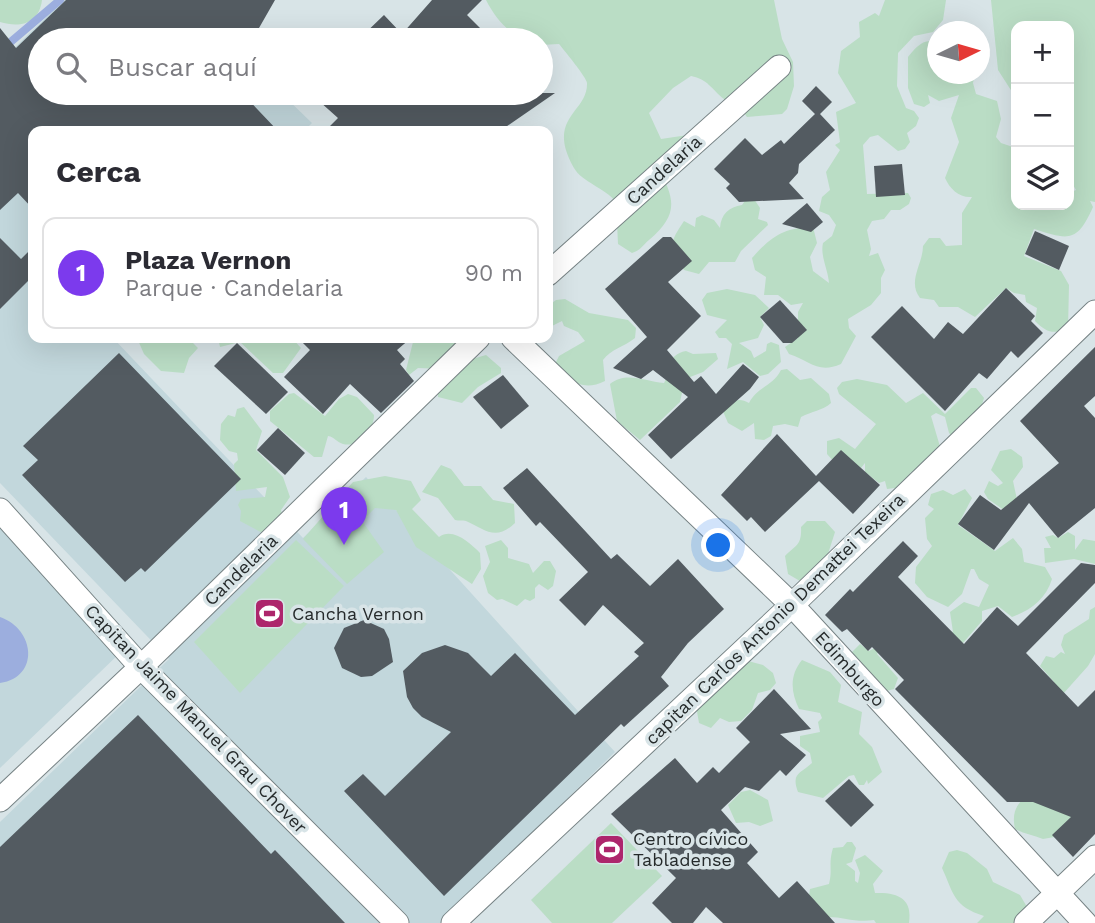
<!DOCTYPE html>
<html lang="es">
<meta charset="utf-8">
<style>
body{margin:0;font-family:"Work Sans",sans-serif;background:#f2f2f3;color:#2b2b33}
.controls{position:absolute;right:21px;top:21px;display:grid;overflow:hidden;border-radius:14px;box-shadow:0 7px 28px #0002}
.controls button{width:63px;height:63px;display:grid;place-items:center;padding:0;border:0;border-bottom:2px solid #e1e1e2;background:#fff;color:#2b2b33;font:35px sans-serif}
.compass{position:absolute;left:927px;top:21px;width:63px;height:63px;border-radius:50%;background:#fff;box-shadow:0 7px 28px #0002;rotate:85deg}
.you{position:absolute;left:719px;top:546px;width:24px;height:24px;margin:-18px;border:5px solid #fff;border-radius:50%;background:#1a73e8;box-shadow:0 0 0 10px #1a73e833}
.badge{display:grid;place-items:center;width:46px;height:46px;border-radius:50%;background:#7c3aed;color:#fff;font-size:23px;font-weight:700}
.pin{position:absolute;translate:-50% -58px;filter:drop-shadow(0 2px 4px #0008)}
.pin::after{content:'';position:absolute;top:37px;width:24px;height:21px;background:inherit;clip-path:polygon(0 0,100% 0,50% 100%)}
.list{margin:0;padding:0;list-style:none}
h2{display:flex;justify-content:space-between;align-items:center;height:91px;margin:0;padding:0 28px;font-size:30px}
h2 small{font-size:23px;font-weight:400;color:#7c7c81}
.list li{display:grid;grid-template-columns:46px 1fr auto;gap:21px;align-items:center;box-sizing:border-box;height:112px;margin:0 14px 14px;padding:0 14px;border:2px solid #e1e1e2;border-radius:14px}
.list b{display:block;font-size:26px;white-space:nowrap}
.list p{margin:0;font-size:23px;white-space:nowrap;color:#7c7c81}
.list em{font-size:23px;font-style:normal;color:#7c7c81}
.icon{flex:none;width:38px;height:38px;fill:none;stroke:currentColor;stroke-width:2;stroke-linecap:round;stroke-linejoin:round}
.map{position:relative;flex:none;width:1095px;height:923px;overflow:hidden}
.search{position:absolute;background:#fff;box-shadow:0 7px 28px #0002;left:28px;top:28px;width:525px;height:77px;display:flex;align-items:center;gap:18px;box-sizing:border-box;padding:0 24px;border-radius:38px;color:#7c7c81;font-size:26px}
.panel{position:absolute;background:#fff;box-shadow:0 7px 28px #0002;left:28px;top:126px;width:525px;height:217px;border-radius:14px}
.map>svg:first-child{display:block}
</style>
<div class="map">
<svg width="1095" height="923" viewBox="0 0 1095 923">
<rect width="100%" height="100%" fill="#d8e4e7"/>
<g fill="#c2d7dc">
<path d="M64 0H185L226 40H40V93H281L312 123 304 131H33V338H113L303 538 366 477 615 752 440 923H0V822L169 659 0 483V62Z"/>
<path d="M0 524 121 652 0 768Z"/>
</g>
<g fill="#baddc5">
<path d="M0 0H42C39 24 20 28 0 22Z"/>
<path d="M486 0H774L782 39 793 62 794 86 787 109 782 114 747 117C740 106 733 106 724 99 711 89 708 79 691 76L673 88 649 113 661 139 688 135 658 168C676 200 678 215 649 240 643 245 641 250 632 253L618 244 616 202C605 188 582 182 574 168 545 117 588 113 587 83 587 78 564 50 559 44L541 45V40C513 40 498 23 486 0Z"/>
<path d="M885 0H946L943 20 933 32 914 36 898 53 897 86 906 108 914 111 919 118 916 126 907 133 910 142 905 149 898 151 878 135 870 137 863 145 867 194 908 193 911 198 909 204 900 210H891L884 219 872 221 867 230 871 249 869 256 878 253 885 270 881 278V293L871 305 848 319 849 328 856 336 841 364C818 374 810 361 789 354L785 347 798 338V312L803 303 791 305 778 295H764L766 277 755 270 752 258C772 236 783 228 813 227L817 243 810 257 813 271 829 283C828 269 820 256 823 243L832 236 836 225 829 215 819 211 822 197 830 190 826 172 840 150 835 145 840 142 836 112 856 103 838 73 841 51 860 37 859 22 875 13 879 16Z"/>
<path d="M991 0H1095V202L1090 201 1093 207C1077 243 1069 240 1034 229L1024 256 1061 271 1069 285 1068 329C1053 334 1047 333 1035 321L1037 308 1026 302 1025 295 1014 293 1006 288 975 317 958 307H939L934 300 920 298C907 281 923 264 923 246L929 238H940L946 246 962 245V213L972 197C959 198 950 189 945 178L959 142 951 118 959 95 939 101 928 95 930 103 924 107 914 104 908 88V57C916 47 924 37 937 43V74H975L973 83 976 94 997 101 1001 119 996 137 1001 143 1016 148V205H1035L1044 209 1069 205V193L1076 190 1069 178V26H1016V98L998 70Z"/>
<path d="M747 198 754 199 760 208 758 219 767 222 768 225 741 251 735 262H709L699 274 684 270C669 246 669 243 684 221L695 227 696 218 702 215 714 220 720 228C721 214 729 207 742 205Z"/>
<path d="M727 289 755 295 769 308 760 317 764 325 758 338 739 343 751 351 754 358 766 351 767 344 771 342 779 345 781 362 768 374 760 376 743 362 727 369 732 344 726 338H719L715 332 727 320 707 315 702 300 707 293Z"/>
<path d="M565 299 589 313 628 320 636 328 635 338C624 347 611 349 603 360L605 381C583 392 569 381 554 366L559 356 585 341 578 332 564 326 562 321 552 326 548 322V306L556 300Z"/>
<path d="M137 338H199L193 343 198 348 189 358 184 373 161 371 144 354Z"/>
<path d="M218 338H292L301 348 283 373H273L240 342 220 347Z"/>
<path d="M414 338H464L445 369 418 368 409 375 406 370Z"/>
<path d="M686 351 693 354 716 353 718 359 703 372 685 379 680 402 640 440 617 421 610 384C626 371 644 381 664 383 672 369 666 355 686 351Z"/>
<path d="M486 355 501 368V373L478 387 462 403 438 397V386L469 360Z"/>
<path d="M787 369 800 380 811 378 829 394 831 403C822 411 812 411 801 417L798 427 785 424 773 426 771 436 764 440 755 439 754 423 742 431 728 423 722 409C731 402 738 396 749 403 757 387 773 386 781 370Z"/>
<path d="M857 379 887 385 906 403 923 393 945 414 971 388H976L984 398 978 418 953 437 949 433 945 417 936 413 931 416 941 450 918 473 911 472 902 487 887 489 885 481 879 483 865 472V463L861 468 836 464 827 454V441L839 438 855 449 876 424 839 394 837 388 842 382Z"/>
<path d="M294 393 325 416 339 399 348 394 357 397 374 415C374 430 360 448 343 444 336 442 335 437 328 436L322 457H314L270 421V411L289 394Z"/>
<path d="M244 407 262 431 256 450 283 477 290 497 281 510 286 531 270 537 240 521 241 511 238 505 241 499 265 497 267 487 236 491 234 464 238 460 237 453 229 451 220 440 221 424 228 415 235 417 237 409Z"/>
<path d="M1011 449 1022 457 1023 467 1013 481 1019 509 1011 515 988 499 984 492 989 481 998 486 1003 483 991 470 1000 451Z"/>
<path d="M441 465 451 469 464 486H481L493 500 514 504 515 523C495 542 485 529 466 521 463 520 459 521 455 520L438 498 422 492Z"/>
<path d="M385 476 411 481 421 500 412 509 439 537C453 527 470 543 480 553L481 569 472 584 416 547 396 510 375 508 362 521 384 552 347 584 303 539 353 482Z"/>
<path d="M965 489 972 498 958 525 995 551 1013 538 1022 549 1024 562 1045 567 1052 579C1046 599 1031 610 1012 617L998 606 982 611V621L963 643 942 628 953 632 950 612 964 602 979 607 989 585 979 579 974 569H971L962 594 948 607 927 597 915 583 916 567 932 546 927 539 925 518 934 509 928 505 931 494 943 490 953 495Z"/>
<path d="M807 521H825L835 532 827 557 805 584 788 574 785 556C796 545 802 545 801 527Z"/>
<path d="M1068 532 1075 536V550L1083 539 1095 541V564L1074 559 1045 563 1044 548H1051L1045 537 1053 535 1058 538Z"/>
<path d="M296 540 344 586 240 693 194 642Z"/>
<path d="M501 540 508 548V558L529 564 533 573 544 561H550L556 571 553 586 548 590 539 584 535 588V598L530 601 525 599 517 606 502 599 497 600 488 593 483 576 490 562 485 546Z"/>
<path d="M1095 607V654L1088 666 1063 694 1023 710 1054 682 1040 666 1046 656 1054 658 1061 652 1065 654 1061 645 1064 635 1089 619 1090 610Z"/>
<path d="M860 644 869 651 877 647 880 650 877 654 898 678 894 689 879 693 853 665 852 652Z"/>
<path d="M802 660 830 672 841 685 838 702 862 712 859 734 872 747 882 772 868 784 867 780 864 785H859L854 775 849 776 823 798 798 792C791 773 800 774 812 763L810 753 800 746V736L820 732 818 722 822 718 820 713 799 709C791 692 789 676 802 660Z"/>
<path d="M748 661 763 665 773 673 776 683 770 690 758 693 752 710 741 721 729 722 720 718 711 728 699 723 696 706Z"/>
<path d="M750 790 768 800 773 821 760 826 749 822 736 823 728 805 741 792Z"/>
<path d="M1032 792 1076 809 1060 836 1043 839C1033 835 1025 834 1015 829 1011 810 1018 802 1032 792Z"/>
<path d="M611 823 662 876 612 923H552L531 900Z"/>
<path d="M847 842H852L856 848 852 862 846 864 855 871V881L858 883 860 873 855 860 865 855 883 871 873 884 875 893C897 892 913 898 909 923H876L874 920C854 923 843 916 824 917L808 902 810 889 829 884C833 869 828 865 833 848L843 847Z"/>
<path d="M957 850 967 853 987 869 993 882 1020 895 1027 907 1024 923H977L984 916C953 906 954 894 942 868L949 852Z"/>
</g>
<path fill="#9caede" d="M0 617C35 629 40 677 0 683Z"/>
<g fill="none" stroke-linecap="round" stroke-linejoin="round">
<path stroke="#9caede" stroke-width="8" d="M0 51 60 0"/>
</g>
<g fill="#535b61">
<path d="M66 0H275L255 35 249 29 239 40H40V93H242L278 131H33V209L18 193 0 210V28L16 48Z"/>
<path d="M432 0H482L467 15 492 40H358L384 15 402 34Z"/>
<path d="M816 86 832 102 820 114 835 130 799 164 798 173 789 183 804 199 739 202 726 188 730 184 714 169 745 138 762 155 781 140 784 144 815 114 802 101Z"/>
<path d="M310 93H555L500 131H325L338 118Z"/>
<path d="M902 164 905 195 876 197 874 166Z"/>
<path d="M807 203 823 222 811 232 782 224Z"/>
<path d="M1035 231 1069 246 1059 270 1025 254Z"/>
<path d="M663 237H671L692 261 668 282 701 316 667 350 694 382 701 376 716 394 743 364 759 377 750 389 671 459 648 435 688 397 653 370 641 379 613 368 647 337 605 289Z"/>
<path d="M0 238 21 259 33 247V276L0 309Z"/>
<path d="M1006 288 1035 316 1031 321 1043 333 1018 358 1011 351 987 379 979 373 945 411 871 337 902 306 934 339 948 322 963 334Z"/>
<path d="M780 300 807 330 792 343H783L760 317Z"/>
<path d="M298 338H411L397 350 405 359 400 364 414 381 381 413 350 384 323 414 284 377 310 350Z"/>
<path d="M237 343 288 392 266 414 214 366Z"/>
<path d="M1095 347V396L1084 406 1095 418V508L1058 538 1029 503 994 550 958 524 980 495 1001 510 1059 463 1020 421Z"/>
<path d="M119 353 241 479 145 572 141 568 125 582 22 475 38 460 23 446Z"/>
<path d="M503 375 529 406 501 429 473 397Z"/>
<path d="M278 428 305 453 285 475 257 450Z"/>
<path d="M777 434 816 476 841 450 880 485 853 514 819 481 765 532 751 517 747 521 721 495Z"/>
<path d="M527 468 611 559 617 554 650 586 678 559 724 609 688 643 661 677 669 686 624 727 621 724 444 896 344 791 363 774 385 796 451 732 422 717 413 708 407 697 403 671 422 653 445 645 468 653 491 676 515 653 575 715 639 656 634 652 644 643 603 605 585 626 559 600 588 572 540 522 536 526 503 488Z"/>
<path d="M903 541 918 556 898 577 964 644 997 607 1018 626 1081 563 1095 565V583L1026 653 1078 707 1095 690V834L1073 857 1052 835 1071 817 1033 802H1007L895 689 904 680 872 647 868 651 847 629 842 632 825 615 850 589 853 592Z"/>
<path d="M364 620 384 629 389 639 393 662 372 676 361 677 342 668 334 648 344 628Z"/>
<path d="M774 689 811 729 780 734 806 755 786 776 780 770 759 791 745 787 721 810 758 852 747 863 779 898 797 881 835 923H723L706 907 693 923H672L652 903 676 878 611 814 675 758 697 783 713 767 719 773 750 742 736 728Z"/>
<path d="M138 715 271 854 275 850 345 923H0V847Z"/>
<path d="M849 779 874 805 851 827 825 801Z"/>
</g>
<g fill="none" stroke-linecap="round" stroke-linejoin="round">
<defs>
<g id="street">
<path d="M548 274 779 67"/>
<path d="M513 338 792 605 1085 923"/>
<path d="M0 510 141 667 397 923"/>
<path d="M0 800 141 667 478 338"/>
<path d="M453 923 792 605 1095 312"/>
<path d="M1026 923 1095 857"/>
</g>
</defs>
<use href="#street" stroke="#778385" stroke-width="25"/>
<use href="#street" stroke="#fff" stroke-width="23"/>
</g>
<defs>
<symbol id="stadium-square" viewBox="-11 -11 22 22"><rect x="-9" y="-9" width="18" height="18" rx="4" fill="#ad266c" stroke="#d8e4e7"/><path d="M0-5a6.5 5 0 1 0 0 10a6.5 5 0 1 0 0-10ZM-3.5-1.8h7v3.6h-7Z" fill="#fff"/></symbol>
</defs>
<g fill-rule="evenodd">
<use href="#stadium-square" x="252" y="596" width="35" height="35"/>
<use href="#stadium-square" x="592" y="832" width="35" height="35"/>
</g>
<g text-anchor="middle" stroke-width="7" stroke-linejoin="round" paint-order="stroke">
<g font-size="18" fill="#252a2b" stroke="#d8e4e7">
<text transform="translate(664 170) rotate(-42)" y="6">Candelaria</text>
<text transform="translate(241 570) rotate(-44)" y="6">Candelaria</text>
<text transform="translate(775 619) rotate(-44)" y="6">capitan Carlos Antonio Demattei Texeira</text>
<text transform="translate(850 669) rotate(48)" y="6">Edimburgo</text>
<text transform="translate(196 719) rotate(46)" y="6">Capitan Jaime Manuel Grau Chover</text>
</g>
<g font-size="18" fill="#252a2b" stroke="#d8e4e7" text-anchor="start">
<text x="292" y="620">Cancha Vernon</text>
<text x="633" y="845">Centro cívico<tspan x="633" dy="21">Tabladense</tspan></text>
</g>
</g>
</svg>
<div class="controls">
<button>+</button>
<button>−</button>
<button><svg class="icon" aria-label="layers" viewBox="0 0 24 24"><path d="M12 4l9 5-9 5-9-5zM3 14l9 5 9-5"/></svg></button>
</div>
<svg class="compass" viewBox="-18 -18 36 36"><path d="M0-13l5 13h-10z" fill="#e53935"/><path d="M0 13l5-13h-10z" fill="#7c7c81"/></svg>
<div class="you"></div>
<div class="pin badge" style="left:344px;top:545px">1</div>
<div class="search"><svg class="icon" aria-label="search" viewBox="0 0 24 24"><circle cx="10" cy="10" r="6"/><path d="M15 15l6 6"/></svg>Buscar aquí</div>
<section class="panel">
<h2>Cerca<small></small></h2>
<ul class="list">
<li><span class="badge">1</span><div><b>Plaza Vernon</b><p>Parque · Candelaria</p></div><em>90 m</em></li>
</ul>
</section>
</div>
